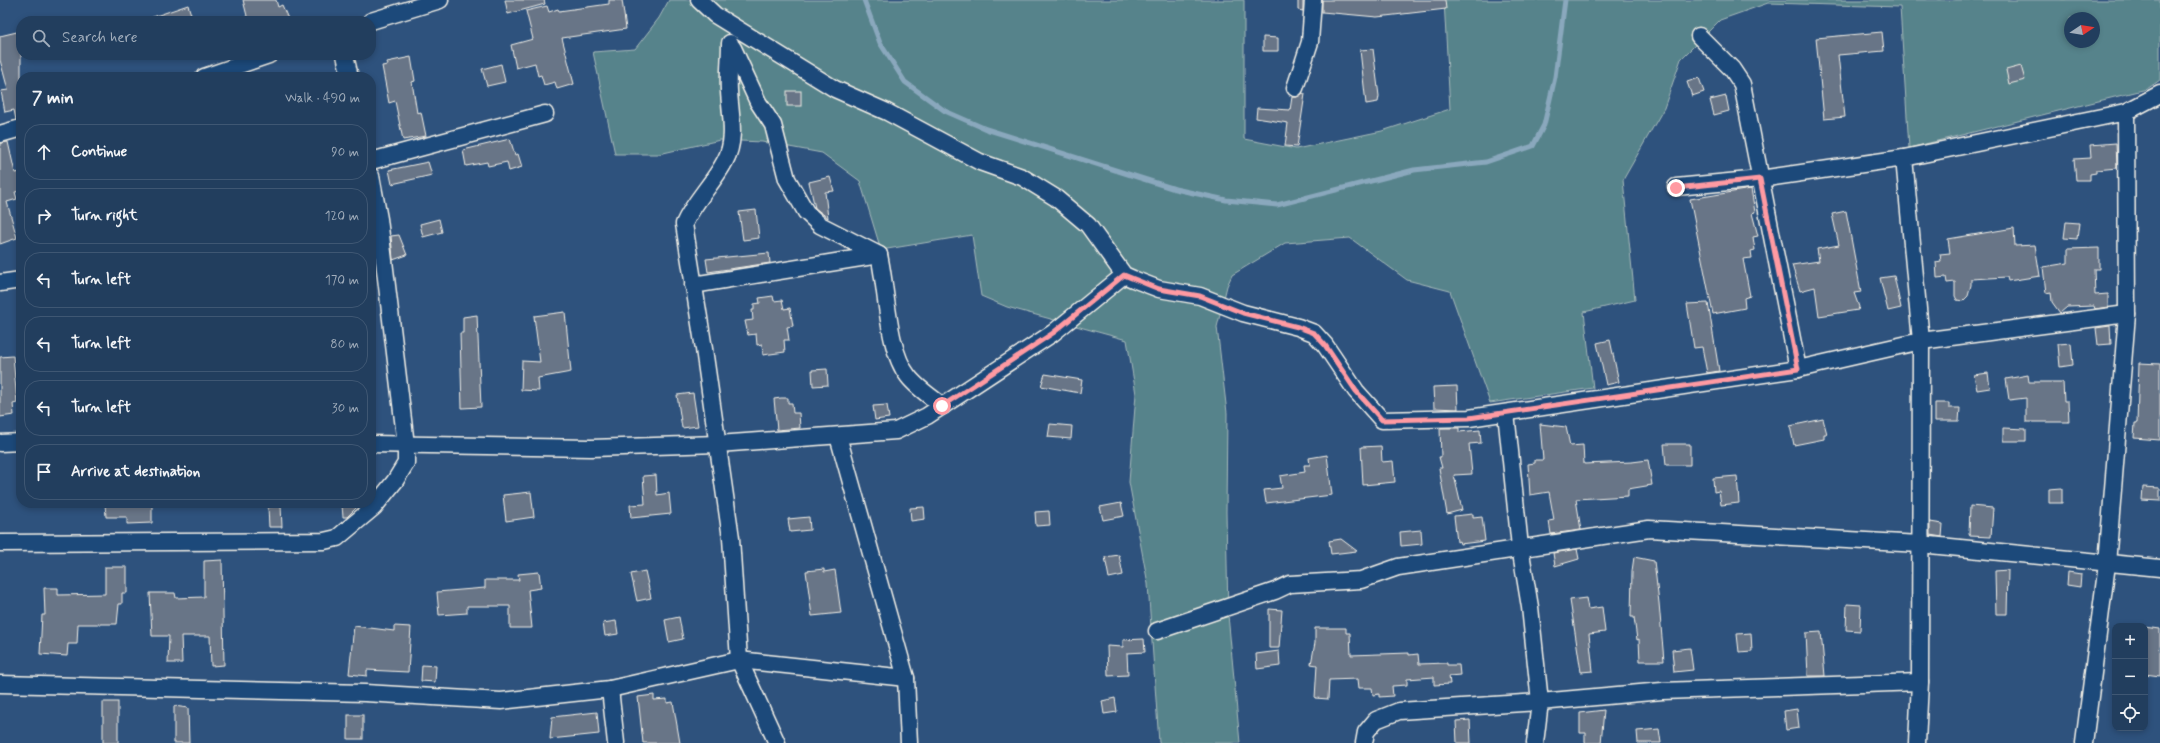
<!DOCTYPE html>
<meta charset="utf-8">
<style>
body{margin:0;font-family:Mynerve,sans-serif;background:#2a4564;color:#f1f3f6}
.controls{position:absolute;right:12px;bottom:12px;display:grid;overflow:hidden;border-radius:8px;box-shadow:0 2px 6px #0003}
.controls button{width:36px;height:36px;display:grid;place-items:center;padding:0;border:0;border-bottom:1px solid #3f5773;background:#223e5e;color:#f1f3f6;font:20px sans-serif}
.compass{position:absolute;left:2064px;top:12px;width:36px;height:36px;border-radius:50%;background:#223e5e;box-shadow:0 2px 6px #0003;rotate:78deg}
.stop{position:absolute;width:12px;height:12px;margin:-9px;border:3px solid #ff9aa2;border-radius:50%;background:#fff}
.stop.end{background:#ff9aa2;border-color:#fff;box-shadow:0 1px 4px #0008}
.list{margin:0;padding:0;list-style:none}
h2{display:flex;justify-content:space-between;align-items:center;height:52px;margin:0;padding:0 16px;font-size:17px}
h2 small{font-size:13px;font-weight:400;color:#a2aebc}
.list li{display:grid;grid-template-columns:26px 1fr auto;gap:12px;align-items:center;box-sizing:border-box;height:56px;margin:0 8px 8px;padding:0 8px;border:1px solid #3f5773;border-radius:16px}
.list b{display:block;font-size:15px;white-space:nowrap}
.list em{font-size:13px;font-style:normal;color:#a2aebc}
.icon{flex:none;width:22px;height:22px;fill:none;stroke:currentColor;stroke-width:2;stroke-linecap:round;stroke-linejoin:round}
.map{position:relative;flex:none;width:2160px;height:743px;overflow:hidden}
.search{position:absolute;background:#223e5e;box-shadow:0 2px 6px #0003;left:16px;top:16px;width:360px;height:44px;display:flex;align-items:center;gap:10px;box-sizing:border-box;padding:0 14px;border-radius:16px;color:#a2aebc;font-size:15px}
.panel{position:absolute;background:#223e5e;box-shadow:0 2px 6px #0003;left:16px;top:72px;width:360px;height:436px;border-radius:16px}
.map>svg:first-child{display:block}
</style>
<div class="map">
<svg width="2160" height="743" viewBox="0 0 2160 743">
<rect width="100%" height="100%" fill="#2e527d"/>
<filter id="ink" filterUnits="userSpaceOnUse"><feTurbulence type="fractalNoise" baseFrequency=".025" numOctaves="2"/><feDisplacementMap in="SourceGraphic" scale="8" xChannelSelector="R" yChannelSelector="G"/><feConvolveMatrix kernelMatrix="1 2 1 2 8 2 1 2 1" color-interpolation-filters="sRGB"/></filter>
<g filter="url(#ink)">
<path fill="#57838b" stroke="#a6baba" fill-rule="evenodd" d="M669 0H1244V139L1296 149 1382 131 1450 109 1444 0H2160V80L2147 89 1909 148 1900 7 1768 3 1720 20 1681 59 1664 108 1623 180 1635 300 1584 312 1593 388 1490 403 1450 291 1407 280 1350 238 1285 243 1232 275 1227 286 1217 327 1227 413 1226 512 1228 615 1240 743H1159L1148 584 1129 482 1136 394 1127 340 1007 307 981 296 972 235 881 250 860 181 822 153 762 142 720 140 659 154H615L593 52 635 49 659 18ZM2070 18H2094V42H2070Z"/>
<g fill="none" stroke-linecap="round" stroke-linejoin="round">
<path stroke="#8aa8bd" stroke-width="5" d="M864 0 880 43 905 82 945 111 986 129 1175 189 1226 200 1277 205 1414 170 1486 162 1533 146 1544 125 1555 77 1565 0"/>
</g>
<g fill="#687487" stroke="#f4f1e8">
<path d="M243 0H276L278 7 282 5 289 21H245L248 20Z"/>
<path d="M505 0H544L545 4 508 14Z"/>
<path d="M609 0H622L626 29 562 38 574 84 557 89 555 82 544 85 541 75 538 76 535 63 516 68 511 45 533 39 526 11 547 6 549 12 558 9 559 11 609 4Z"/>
<path d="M1298 0H1303V11L1298 10Z"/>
<path d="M1322 0H1445L1446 9 1377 17 1322 12Z"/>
<path d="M188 5 193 21H148L147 19Z"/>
<path d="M21 31V119L16 120 14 110 5 112 1 91 8 90 0 60V36Z"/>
<path d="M1882 32 1884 51 1838 55 1845 117 1824 119 1816 38Z"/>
<path d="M1263 37 1278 38V51H1263Z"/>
<path d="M1373 49 1379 96 1378 102 1366 104 1360 50Z"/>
<path d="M411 57 415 81 412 82 417 113 421 112 426 136 403 140 395 101 389 103 382 66 388 65 387 62Z"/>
<path d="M501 64 505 82 487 86 482 69Z"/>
<path d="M2021 66 2025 80 2009 84 2006 70Z"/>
<path d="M1699 78 1704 92 1692 96 1687 82Z"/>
<rect x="787" y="91" width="14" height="15"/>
<path d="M1303 93 1305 94 1297 147 1285 146 1288 123 1256 118 1257 108 1290 110 1292 97H1297Z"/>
<path d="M1726 96 1729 111 1714 115 1710 100Z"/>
<path d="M510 139 515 155 518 154 522 167 509 171 507 162 488 166 487 162 466 166 463 150Z"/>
<path d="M8 142 15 173 21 172V191L15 192 17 199 7 202 17 238 0 244V143Z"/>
<path d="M2116 143 2117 168 2096 170V173L2090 174V180H2076L2074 159 2091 158 2090 145Z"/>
<path d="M428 162 432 175 392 184 389 170Z"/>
<path d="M830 177 834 191 825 192 828 218 815 208 809 182Z"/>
<path d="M1751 189 1755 212 1752 213 1758 236 1753 237 1755 250 1751 251 1752 258 1743 259 1750 296 1744 298 1745 308 1713 314 1690 199Z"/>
<path d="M756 210 759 238 743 240 739 212Z"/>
<path d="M1846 211 1861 292 1854 293 1859 307 1858 310 1819 316 1815 287 1800 291 1792 265 1819 261 1817 249 1839 245 1832 214Z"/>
<path d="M439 219 442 232 423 237 420 224Z"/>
<path d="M2066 222 2079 223 2077 239 2064 238Z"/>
<path d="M2014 228 2015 246 2035 245 2040 276 2008 281 2007 277 1971 279V285L1968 296 1963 301 1957 300 1955 296V282L1947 283 1946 277 1937 278 1936 262 1941 261 1940 254 1950 253 1948 239Z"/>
<path d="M399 235 407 255 393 260 391 236Z"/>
<path d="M372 239 375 266 371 267V240Z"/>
<path d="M2099 248V269H2094L2095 295 2108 294V307L2095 309 2094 306 2067 307 2060 313 2052 302 2051 292 2046 293 2043 267 2068 263V249Z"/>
<path d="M769 253 770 263 708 272 706 259Z"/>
<path d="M1894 276 1901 308 1888 311 1880 278Z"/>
<path d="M773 296 774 301 782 300 784 309 790 308 793 326 787 327 789 340H784L785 352 763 355 762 344 757 345 756 334 748 335 745 321 753 320 752 310H754V304L760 303 759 298Z"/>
<path d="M1708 303 1719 371 1707 373 1702 347 1694 348 1687 304Z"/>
<path d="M565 312 571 372 538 378 539 391 521 390 522 361 540 362 534 316Z"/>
<path d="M477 315 481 407 462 408 460 333H463V317Z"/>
<path d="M2110 326 2111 344 2098 345 2096 328Z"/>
<path d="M1610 340 1619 382 1606 385 1597 343Z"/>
<path d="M2071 343 2073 365 2060 367 2058 344Z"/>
<path d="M13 356 17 403 13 404 14 415 0 417V357Z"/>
<path d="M2139 363 2160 364V440L2134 438 2135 423H2137Z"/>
<path d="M827 369 828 385 813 386 812 370Z"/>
<path d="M1988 373 1990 388 1977 390 1974 375Z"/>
<path d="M1045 374 1082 380 1080 393 1041 386Z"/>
<path d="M2028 375 2029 382H2063L2064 401H2068L2069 422H2026V398L2009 400 2006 379Z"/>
<path d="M1457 386 1458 409 1434 408 1433 387Z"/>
<path d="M693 393 698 426 682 428 677 395Z"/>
<path d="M781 398H788V403H792L793 413H799L800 428 777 430 774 399Z"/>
<path d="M1935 403H1949V408H1960L1959 421H1935Z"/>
<path d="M887 405 889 418 875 420 873 406Z"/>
<path d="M1823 419 1827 434H1824V439L1794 445 1790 426Z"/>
<path d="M1050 424 1072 426 1071 439 1048 437Z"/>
<path d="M1540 424 1566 427 1570 446 1583 445 1584 464 1632 462 1648 460 1652 485 1628 489V496L1576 499 1581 530 1551 534 1549 521 1554 520 1549 492 1530 495 1528 464 1535 463V460H1543Z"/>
<path d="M1440 428H1459V432L1480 430 1481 443 1469 444 1472 474 1454 475 1462 510 1447 514 1439 468H1442L1439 457H1441Z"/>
<path d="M2003 428 2026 429V441H2003Z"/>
<path d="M1664 444H1690V465H1666Z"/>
<path d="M1381 446 1382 462 1393 461 1395 482 1363 485 1361 447Z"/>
<path d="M1327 455 1332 495 1266 503 1264 490 1282 488 1280 476 1305 472 1304 465H1310L1309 458Z"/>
<path d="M656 475 657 495 669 493 671 514 631 518 630 505 645 504 643 476Z"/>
<path d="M1737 476 1739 503 1721 505 1719 491 1714 492 1713 478Z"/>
<path d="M2143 487 2160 488V501L2142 500Z"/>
<path d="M2062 488V503H2049V489Z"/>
<path d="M531 492 534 517 506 521 503 495Z"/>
<path d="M105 503H152V523L127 524V517H106Z"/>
<path d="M1121 503 1124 516 1103 520 1100 507Z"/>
<path d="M360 504 347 517H343L342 505Z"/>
<path d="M281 506 282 527H269L268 507Z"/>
<path d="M1970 506 1993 508 1991 537 1970 536 1969 534Z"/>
<path d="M924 507 925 519 911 521 910 508Z"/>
<path d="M1049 511 1050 525 1036 526 1035 512Z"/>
<path d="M1473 514V518L1482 517 1485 541 1460 544 1459 541 1457 542 1454 516Z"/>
<path d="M809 517 810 530 790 532 788 519Z"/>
<path d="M1930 522 1943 524 1942 537 1930 535Z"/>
<path d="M1421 530 1422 544 1401 546 1400 532Z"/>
<path d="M1341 539 1357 551 1331 554 1329 541Z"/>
<path d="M1577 549 1579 559 1555 566 1553 553Z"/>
<path d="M1119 555 1123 575 1109 578 1105 557Z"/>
<path d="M1634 557 1654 561 1659 603 1664 661H1640L1639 639 1637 640 1634 617H1631L1632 571Z"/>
<path d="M222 560 224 665 211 666 210 636H181L182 663H168L169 636H152L150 593H175L176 598 204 597V561Z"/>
<path d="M105 567H127V593H122V604H119L117 624H78L77 644H68L67 656 40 654 42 615H45L44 588H58V595L105 594Z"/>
<path d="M824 569V572L835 570 841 613 812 616 806 571Z"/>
<path d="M2008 570 2007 614H1996L1995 571Z"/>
<path d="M645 571 651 598 637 601 631 574Z"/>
<path d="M539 572 541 588 528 590 532 628H510V606H467V613L439 615 437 592 485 588V580H519L518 574Z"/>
<path d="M2068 572 2081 574 2080 587 2067 585Z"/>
<path d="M1586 598 1588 609 1602 607 1605 632 1589 634 1593 671 1581 672 1570 600Z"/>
<path d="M1847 604 1861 605 1860 631 1846 630Z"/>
<path d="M1269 609 1282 610 1279 648H1269Z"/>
<path d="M679 617 683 639 669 642 665 620Z"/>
<path d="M616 621 618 634 605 636 603 623Z"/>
<path d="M354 626 394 631V626L411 627 408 672 367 670V676L349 674Z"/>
<path d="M2145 627 2160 629V676L2145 674Z"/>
<path d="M1315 628H1346V633H1350L1351 655 1409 653V655L1418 654 1419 664 1447 663V665H1459L1460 675 1449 676 1450 684 1434 685V677L1407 679V685L1392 686 1393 696 1379 697V694L1373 695 1372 688H1359L1358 679 1329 680 1328 699 1315 698 1317 665 1311 664 1315 643Z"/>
<path d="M1821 632 1825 676H1808L1806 633Z"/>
<path d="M1751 633 1752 651 1739 652 1737 634Z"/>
<path d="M1144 639 1145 652 1127 653 1128 675 1108 676 1107 646 1123 647V640Z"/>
<path d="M1690 648 1693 670 1674 672 1672 650Z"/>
<path d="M1279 651 1280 666 1257 669 1256 654Z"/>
<path d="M422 665 436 666 435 682 421 681Z"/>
<path d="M654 695V700L667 699V703L673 702 680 743H643L638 697Z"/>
<path d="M1115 698 1117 712 1104 714 1102 701Z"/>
<rect x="103" y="702" width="15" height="41"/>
<path d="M174 706 188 708 189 743H174Z"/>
<path d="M1797 709 1799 728 1786 730 1784 711Z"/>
<path d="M1604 710 1601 743H1585V733H1580V713Z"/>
<path d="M597 712 599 734 550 739 552 717Z"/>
<rect x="348" y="715" width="15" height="24"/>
<path d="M1470 720 1471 743H1457L1456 721Z"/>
<path d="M1659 729 1661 743H1638L1637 731Z"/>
</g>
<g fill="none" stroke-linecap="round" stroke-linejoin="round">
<defs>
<g id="street">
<path d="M699 0 715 15 835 89 887 112 980 162 1022 177 1056 198 1088 225 1124 275 1133 279 1159 289 1200 296 1243 313 1298 327 1314 333 1325 345 1356 391 1382 420 1469 418 1798 369 1921 341 2127 314"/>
<path d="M371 21 440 0"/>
<path d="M1699 36 1732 69 1742 84 1798 369"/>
<path d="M730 43C730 59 728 75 729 91 730 114 737 139 725 161 713 184 694 201 684 224L704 349 731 538 739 660 777 743"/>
<path d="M733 48 758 102 773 125 787 179 806 212 820 225 879 255C887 289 887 350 908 376 917 388 931 397 943 406"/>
<path d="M345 55 350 77"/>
<path d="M204 77 269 55"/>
<path d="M1295 88 1310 42 1313 0"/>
<path d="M0 134 21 128"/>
<path d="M1904 158 1921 341 1920 682 1917 743"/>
<path d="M371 161 545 114"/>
<path d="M1676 187 1760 179 1904 158 2126 112 2160 94"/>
<path d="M0 283 21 280"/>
<path d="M693 285 879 255"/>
<path d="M1506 413 1520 547 1530 607 1540 702 1535 743"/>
<path d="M838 436 906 678 909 743"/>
<path d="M0 443 21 442"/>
<path d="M371 444 591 448 718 444 896 431 927 416 1053 333 1124 275"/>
<path d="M0 543 324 541 337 538 374 507 395 481 406 463V445L379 219 371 176"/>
<path d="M1157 631 1275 591 1290 584 1361 580 1398 567 1649 529 1920 544 2160 568"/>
<path d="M0 684 365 693 501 701 610 689 739 660 906 678"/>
<path d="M610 689 616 743"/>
<path d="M1364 743 1366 732 1376 720 1399 711 1540 702 1662 691 1920 682"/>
<path d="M2084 743 2107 564 2127 314 2126 112"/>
</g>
</defs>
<use href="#street" stroke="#f4f1e8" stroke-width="19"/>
<use href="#street" stroke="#1f4a7a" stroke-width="16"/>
</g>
</g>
<g fill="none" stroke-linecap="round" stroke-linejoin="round" filter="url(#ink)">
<path stroke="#ff9aa2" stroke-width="5" d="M942 406 1053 333 1124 275 1159 289 1200 296 1243 313 1298 327 1314 333 1325 345 1356 391 1382 420 1469 418 1798 369 1760 179 1676 188"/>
</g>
</svg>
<div class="controls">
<button>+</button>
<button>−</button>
<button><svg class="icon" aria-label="locate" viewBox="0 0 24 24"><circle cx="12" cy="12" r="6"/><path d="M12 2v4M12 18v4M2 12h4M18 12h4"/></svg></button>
</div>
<svg class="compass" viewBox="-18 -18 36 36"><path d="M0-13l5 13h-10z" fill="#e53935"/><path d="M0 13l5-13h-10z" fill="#a2aebc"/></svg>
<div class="stop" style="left:942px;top:406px"></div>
<div class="stop end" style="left:1676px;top:188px"></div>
<div class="search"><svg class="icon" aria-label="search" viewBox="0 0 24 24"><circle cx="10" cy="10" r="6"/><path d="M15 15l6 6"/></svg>Search here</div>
<section class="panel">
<h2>7 min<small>Walk · 490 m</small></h2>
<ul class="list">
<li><svg class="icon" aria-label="ahead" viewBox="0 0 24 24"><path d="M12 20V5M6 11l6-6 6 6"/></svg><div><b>Continue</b></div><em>90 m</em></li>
<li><svg class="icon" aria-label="right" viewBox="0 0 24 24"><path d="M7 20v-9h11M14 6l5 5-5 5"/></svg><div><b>Turn right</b></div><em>120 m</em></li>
<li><svg class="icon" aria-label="left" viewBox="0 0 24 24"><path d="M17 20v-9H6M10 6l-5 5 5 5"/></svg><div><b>Turn left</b></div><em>170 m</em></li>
<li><svg class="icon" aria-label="left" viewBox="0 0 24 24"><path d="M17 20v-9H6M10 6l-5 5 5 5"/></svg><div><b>Turn left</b></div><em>80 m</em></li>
<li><svg class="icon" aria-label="left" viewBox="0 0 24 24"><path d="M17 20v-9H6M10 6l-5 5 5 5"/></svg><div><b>Turn left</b></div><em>30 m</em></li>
<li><svg class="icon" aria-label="arrive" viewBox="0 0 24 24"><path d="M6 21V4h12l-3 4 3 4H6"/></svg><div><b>Arrive at destination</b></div></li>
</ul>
</section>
</div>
